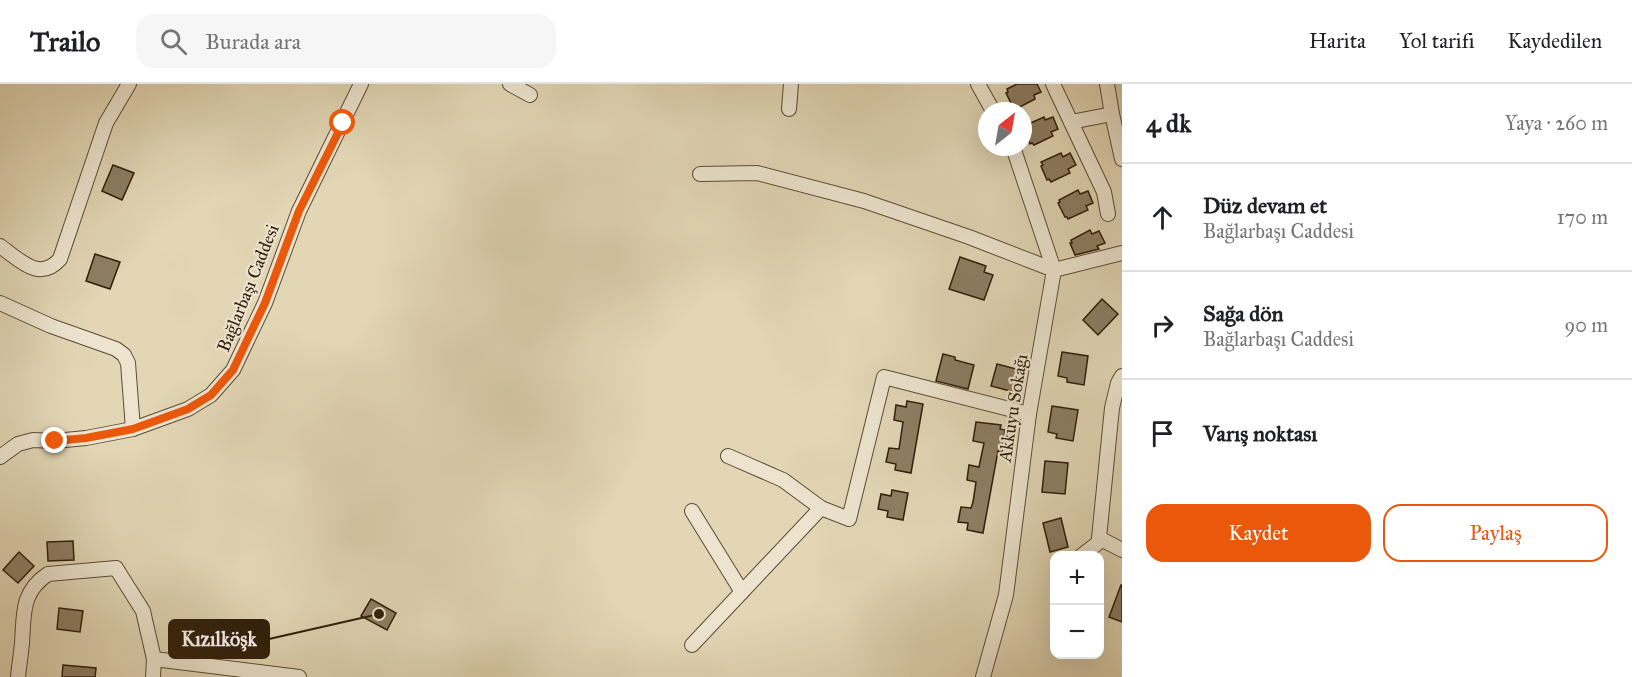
<!DOCTYPE html>
<html lang="tr">
<meta charset="utf-8">
<style>
body{margin:0;font-family:"IM FELL Great Primer",serif;background:#f6f6f6;color:#202124}
.controls{position:absolute;right:18px;bottom:18px;display:grid;overflow:hidden;border-radius:12px;box-shadow:0 6px 24px #0002}
.controls button{width:54px;height:54px;display:grid;place-items:center;padding:0;border:0;border-bottom:2px solid #e0e0e0;background:#fff;color:#202124;font:30px sans-serif}
.compass{position:absolute;left:978px;top:18px;width:54px;height:54px;border-radius:50%;background:#fff;box-shadow:0 6px 24px #0002;rotate:31deg}
.stop{position:absolute;width:18px;height:18px;margin:-14px;border:4px solid #ea580c;border-radius:50%;background:#fff}
.stop.end{background:#ea580c;border-color:#fff;box-shadow:0 2px 6px #0008}
.list{margin:0;padding:0;list-style:none}
h2{display:flex;justify-content:space-between;align-items:center;height:78px;margin:0;padding:0 24px;font-size:26px}
h2 small{font-size:20px;font-weight:400;color:#757577}
.list li{display:grid;grid-template-columns:39px 1fr auto;gap:18px;align-items:center;box-sizing:border-box;height:108px;padding:0 24px;border-top:2px solid #e0e0e0}
.list b{display:block;font-size:22px;white-space:nowrap}
.list p{margin:0;font-size:20px;white-space:nowrap;color:#757577}
.list em{font-size:20px;font-style:normal;color:#757577}
.actions{display:flex;gap:12px;padding:18px 24px}
.actions a{flex:1;padding:14px 0;border:2px solid #ea580c;border-radius:18px;text-align:center;font-size:21px;color:#ea580c}
.actions .main{background:#ea580c;color:#fff}
.icon{flex:none;width:33px;height:33px;fill:none;stroke:currentColor;stroke-width:2;stroke-linecap:round;stroke-linejoin:round}
.map{position:relative;flex:none;width:1122px;height:593px;overflow:hidden}
header{display:flex;align-items:center;gap:36px;box-sizing:border-box;height:84px;padding:0 30px;background:#fff;border-bottom:2px solid #e0e0e0}
header strong{font-size:28px}
nav{display:flex;gap:33px;margin-inline-start:auto;font-size:21px}
.search{width:420px;height:54px;background:#f6f6f6;display:flex;align-items:center;gap:15px;box-sizing:border-box;padding:0 21px;border-radius:18px;color:#757577;font-size:22px}
main{display:flex}
aside{flex:1;background:#fff}
.map>svg:first-child{display:block}
</style>
<header>
<strong>Trailo</strong>
<div class="search"><svg class="icon" aria-label="search" viewBox="0 0 24 24"><circle cx="10" cy="10" r="6"/><path d="M15 15l6 6"/></svg>Burada ara</div>
<nav><a>Harita</a><a>Yol tarifi</a><a>Kaydedilen</a></nav>
</header>
<main>
<div class="map">
<svg width="1122" height="593" viewBox="0 0 1122 593">
<rect width="100%" height="100%" fill="#e2d6b5"/>
<filter id="stains"><feTurbulence type="fractalNoise" baseFrequency=".00333" numOctaves="4"/><feColorMatrix values="0 0 0 0 .2 0 0 0 0 .09 0 0 0 0 .02 0 0 0 .5 -.17"/></filter>
<radialGradient id="worn" r=".72"><stop offset=".6" stop-color="#630" stop-opacity="0"/><stop offset="1" stop-color="#630" stop-opacity=".3"/></radialGradient>
<g fill="#8d7e63" stroke="#301e0b" stroke-width="1.5">
<path d="M1017 0H1037L1041 8 1034 11 1035 15 1016 25 1015 22 1013 23 1006 9 1008 8 1007 5Z"/>
<path d="M1044 33 1045 36 1053 33 1058 45 1051 48 1053 52 1034 61 1032 59 1030 60 1023 46 1025 45 1024 42Z"/>
<path d="M1061 69 1063 73 1070 69 1076 81 1068 85 1070 89 1051 98 1049 95 1047 96 1041 82 1043 81 1041 78Z"/>
<path d="M113 81 134 89 122 116 102 107Z"/>
<path d="M1078 106 1080 110 1088 107 1093 119 1086 122 1088 126 1068 135 1067 133H1065L1058 119 1060 118 1059 116Z"/>
<path d="M1090 146 1092 150 1099 147 1105 159 1097 162 1099 165 1075 171 1070 159H1072L1071 156Z"/>
<path d="M95 170 120 178 110 205 86 197Z"/>
<path d="M960 173 986 182 984 188 993 191 984 216 949 205Z"/>
<path d="M1102 215 1118 230 1098 251 1083 236Z"/>
<path d="M1062 268 1088 272 1084 301 1067 298V294L1058 292Z"/>
<path d="M943 270 955 273V276L974 281 968 305 936 297Z"/>
<path d="M997 280 1020 286 1014 308 991 302Z"/>
<path d="M907 317 923 320 911 389 895 386 896 380 886 378 889 364 899 365 903 338 894 336 896 321 906 323Z"/>
<path d="M1052 322 1078 326 1073 357 1056 354 1057 350 1048 348Z"/>
<path d="M976 338 1001 341 1000 345 1005 346 1002 368 998 367 983 449 967 446 968 439 958 438 961 423 971 424 973 418 976 398 967 396 969 381 979 383 984 359 973 357Z"/>
<path d="M1045 377 1068 379 1065 410 1042 408Z"/>
<path d="M892 406 908 409 903 436 887 433 888 427 878 425 881 410 891 412Z"/>
<path d="M1061 434 1068 463 1050 468 1043 439Z"/>
<path d="M73 457 74 476 48 477 47 458Z"/>
<path d="M19 468 34 482 18 499 3 486Z"/>
<path d="M1121 501H1122V538L1109 533Z"/>
<path d="M371 515 396 529 387 546 361 532Z"/>
<path d="M59 524 83 527 80 548 57 545Z"/>
<path d="M63 581 96 584 95 593H62Z"/>
</g>
<g fill="none" stroke-linecap="round" stroke-linejoin="round">
<defs>
<g id="minor">
<path d="M510 0 530 11"/>
<path d="M978 0 993 27"/>
<path d="M1053 0 1104 108 1108 130"/>
<path d="M1107 0 1112 30 1122 75"/>
<path d="M789 25 791 0"/>
<path d="M1071 38 1112 30"/>
<path d="M700 90 757 89 864 117 969 153 1054 186 1122 169"/>
<path d="M0 162C19 175 39 199 60 175L106 39 129 0"/>
<path d="M0 219 51 242 116 265 124 271 128 279 133 345"/>
<path d="M1122 292 1118 299 1112 324 1099 454 1122 466"/>
<path d="M728 372 783 396 821 424"/>
<path d="M0 373 18 360 33 356 55 357 86 354 133 345 188 325 211 311 233 286 265 219 299 127 361 0"/>
<path d="M692 427 742 508"/>
<path d="M1081 472 1102 456"/>
<path d="M692 561 821 424 849 435 884 293 1029 330"/>
<path d="M154 575 299 593"/>
<path d="M18 593C19 582 21 570 22 559 24 530 21 508 48 490L116 484 143 527 154 575 153 593"/>
<path d="M983 593 1006 511 1029 330 1054 186 1013 63"/>
</g>
</defs>
<use href="#minor" stroke="#5c4c36" stroke-width="16"/>
<use href="#minor" stroke="#ece4cf" stroke-width="14"/>
</g>
<g fill="none" stroke-linecap="round" stroke-linejoin="round">
<path stroke="#ea580c" stroke-width="8" d="M55 357 86 354 133 345 188 325 211 311 233 286 265 219 299 127 343 39"/>
</g>
<g text-anchor="middle" stroke-width="4.5" stroke-linejoin="round" paint-order="stroke">
<g font-size="18" fill="#301e0b" stroke="#ece4cf">
<text transform="translate(248 204) rotate(-68)" y="6">Bağlarbaşı Caddesi</text>
<text transform="translate(1013 324) rotate(-81)" y="6">Akkuyu Sokağı</text>
</g>
</g>
<path fill="none" stroke="#301e0b" stroke-width="2" d="M379 530L269 555"/>
<circle fill="#301e0b" stroke="#ece4cf" stroke-width="2" cx="379" cy="530" r="6"/>
<rect fill="#301e0b" stroke="#301e0b" stroke-width="2" x="169" y="536" width="100" height="38" rx="6"/>
<g font-size="20" text-anchor="middle" font-weight="bold" fill="#fff">
<text x="219" y="562">Kızılköşk</text>
</g>
<rect width="100%" height="100%" filter="url(#stains)"/>
<rect width="100%" height="100%" fill="url(#worn)"/>
</svg>
<div class="controls">
<button>+</button>
<button>−</button>
</div>
<svg class="compass" viewBox="-18 -18 36 36"><path d="M0-13l5 13h-10z" fill="#e53935"/><path d="M0 13l5-13h-10z" fill="#757577"/></svg>
<div class="stop" style="left:343px;top:39px"></div>
<div class="stop end" style="left:55px;top:357px"></div>
</div>
<aside>
<h2>4 dk<small>Yaya · 260 m</small></h2>
<ul class="list">
<li><svg class="icon" aria-label="ahead" viewBox="0 0 24 24"><path d="M12 20V5M6 11l6-6 6 6"/></svg><div><b>Düz devam et</b><p>Bağlarbaşı Caddesi</p></div><em>170 m</em></li>
<li><svg class="icon" aria-label="right" viewBox="0 0 24 24"><path d="M7 20v-9h11M14 6l5 5-5 5"/></svg><div><b>Sağa dön</b><p>Bağlarbaşı Caddesi</p></div><em>90 m</em></li>
<li><svg class="icon" aria-label="arrive" viewBox="0 0 24 24"><path d="M6 21V4h12l-3 4 3 4H6"/></svg><div><b>Varış noktası</b></div></li>
</ul>
<div class="actions"><a class="main">Kaydet</a><a>Paylaş</a></div>
</aside>
</main>
